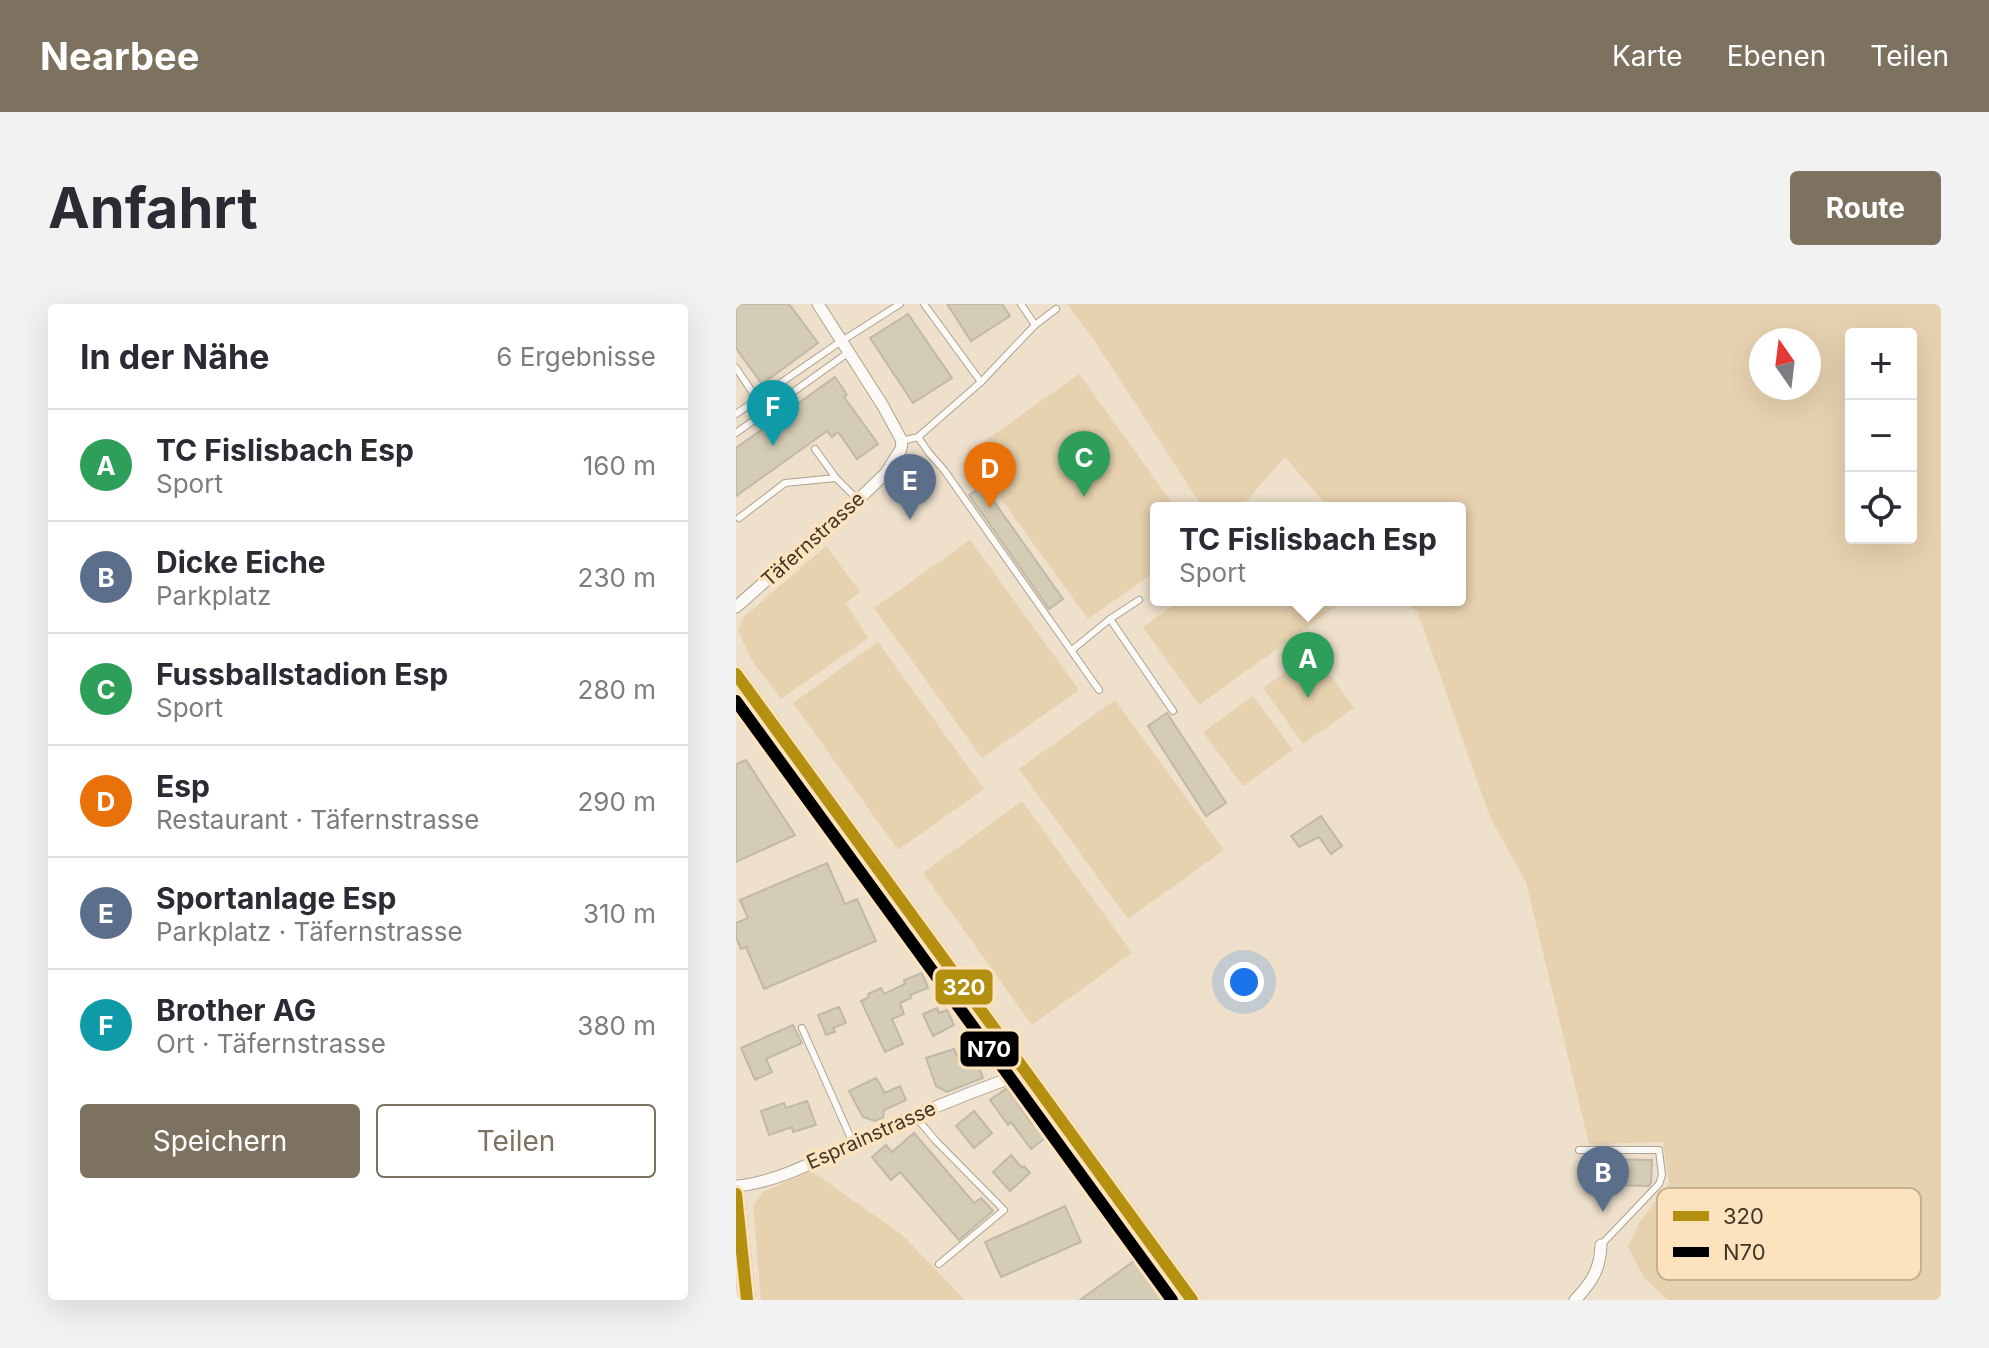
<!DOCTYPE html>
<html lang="de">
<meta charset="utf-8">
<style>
body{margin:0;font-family:Inter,sans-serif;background:#f2f2f3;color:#2b2b33}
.controls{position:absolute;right:24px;top:24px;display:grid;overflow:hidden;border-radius:8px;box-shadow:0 8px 32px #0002}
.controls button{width:72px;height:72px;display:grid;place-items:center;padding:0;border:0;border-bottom:2px solid #e1e1e2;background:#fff;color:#2b2b33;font:40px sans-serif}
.compass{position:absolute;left:1013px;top:24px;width:72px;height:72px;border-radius:50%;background:#fff;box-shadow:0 8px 32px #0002;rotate:346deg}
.you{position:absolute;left:508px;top:678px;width:28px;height:28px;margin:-20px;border:6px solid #fff;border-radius:50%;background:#1a73e8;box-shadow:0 0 0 12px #1a73e833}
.badge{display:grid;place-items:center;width:52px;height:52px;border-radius:50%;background:#7d7260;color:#fff;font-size:26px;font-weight:700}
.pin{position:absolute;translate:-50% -66px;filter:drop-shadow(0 2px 4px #0008)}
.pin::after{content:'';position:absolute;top:42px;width:28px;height:24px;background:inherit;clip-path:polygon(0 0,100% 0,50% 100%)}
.popup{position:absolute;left:414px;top:198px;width:316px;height:104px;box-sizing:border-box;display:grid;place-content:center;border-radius:8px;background:#fff;filter:drop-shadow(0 2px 6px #0005);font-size:26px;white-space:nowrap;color:#7c7c81}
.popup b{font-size:30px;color:#2b2b33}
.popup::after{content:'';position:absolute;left:50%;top:100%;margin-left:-16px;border:16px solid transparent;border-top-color:#fff}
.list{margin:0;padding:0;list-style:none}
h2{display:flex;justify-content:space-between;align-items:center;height:104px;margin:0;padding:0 32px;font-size:34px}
h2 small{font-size:26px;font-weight:400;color:#7c7c81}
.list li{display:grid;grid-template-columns:52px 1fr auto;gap:24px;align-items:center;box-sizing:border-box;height:112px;padding:0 32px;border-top:2px solid #e1e1e2}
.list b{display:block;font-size:30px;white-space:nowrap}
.list p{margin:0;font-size:26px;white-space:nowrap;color:#7c7c81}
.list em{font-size:26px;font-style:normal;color:#7c7c81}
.actions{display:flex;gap:16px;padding:24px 32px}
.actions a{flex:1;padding:18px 0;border:2px solid #7d7260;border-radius:8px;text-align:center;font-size:28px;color:#7d7260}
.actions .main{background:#7d7260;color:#fff}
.icon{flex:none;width:44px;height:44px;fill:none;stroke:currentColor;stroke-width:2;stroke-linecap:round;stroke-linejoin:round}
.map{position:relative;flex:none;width:1205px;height:996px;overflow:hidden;border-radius:8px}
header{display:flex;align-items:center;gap:48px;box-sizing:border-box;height:112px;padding:0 40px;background:#7d7260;color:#fff}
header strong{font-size:38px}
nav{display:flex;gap:44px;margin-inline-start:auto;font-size:28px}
.intro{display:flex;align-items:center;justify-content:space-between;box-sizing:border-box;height:192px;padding:0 48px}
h1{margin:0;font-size:56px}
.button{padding:20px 36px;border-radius:8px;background:#7d7260;color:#fff;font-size:28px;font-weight:700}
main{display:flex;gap:48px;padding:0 48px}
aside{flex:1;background:#fff;border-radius:8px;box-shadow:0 8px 32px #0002}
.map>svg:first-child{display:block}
</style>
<header>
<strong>Nearbee</strong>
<nav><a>Karte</a><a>Ebenen</a><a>Teilen</a></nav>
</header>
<div class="intro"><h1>Anfahrt</h1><a class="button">Route</a></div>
<main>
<aside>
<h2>In der Nähe<small>6 Ergebnisse</small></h2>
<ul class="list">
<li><span class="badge" style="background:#2e9e5b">A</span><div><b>TC Fislisbach Esp</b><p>Sport</p></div><em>160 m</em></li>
<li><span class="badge" style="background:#5c6f8a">B</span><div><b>Dicke Eiche</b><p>Parkplatz</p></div><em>230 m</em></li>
<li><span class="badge" style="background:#2e9e5b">C</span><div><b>Fussballstadion Esp</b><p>Sport</p></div><em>280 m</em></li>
<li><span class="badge" style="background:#e8710a">D</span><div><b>Esp</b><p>Restaurant · Täfernstrasse</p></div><em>290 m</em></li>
<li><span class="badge" style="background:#5c6f8a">E</span><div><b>Sportanlage Esp</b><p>Parkplatz · Täfernstrasse</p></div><em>310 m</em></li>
<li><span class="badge" style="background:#0f9aa8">F</span><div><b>Brother AG</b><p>Ort · Täfernstrasse</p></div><em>380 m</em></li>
</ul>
<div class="actions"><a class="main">Speichern</a><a>Teilen</a></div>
</aside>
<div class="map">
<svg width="1205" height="996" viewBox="0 0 1205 996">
<rect width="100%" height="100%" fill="#eee0cb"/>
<g fill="#e7d2b0" fill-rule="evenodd">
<path d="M331 0H1205V996H932L908 974 892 943 903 919 933 880 927 838 853 840 790 578 754 513 682 309 671 296H724V204H593L549 153 504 204H467L360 39ZM1115 30H1175V234H1115ZM1025 36H1073V84H1025Z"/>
<path d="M343 70 440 204H420V267L352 315 232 149Z"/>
<path d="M234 236 343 386 246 454 138 304Z"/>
<path d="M90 242 124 288 110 299 132 334 45 395 16 357 2 327 7 314Z"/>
<path d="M445 296H602L605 299 463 401 407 323Z"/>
<path d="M142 338 248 485 162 546 57 399Z"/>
<path d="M578 348 618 404 567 440 527 384Z"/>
<path d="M517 392 557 446 507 482 467 428Z"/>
<path d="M379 396 488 546 392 615 283 465Z"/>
<path d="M286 497 396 649 296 721 187 569Z"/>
<path d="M74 866 165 930 229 996H25L17 902 27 888Z"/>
</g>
<g fill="#d4ccb4" stroke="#c1b9a8" stroke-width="2">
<path d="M0 0H53L82 39 26 80 0 44Z"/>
<path d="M211 0H266L274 12 235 37Z"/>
<path d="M172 10 216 74 177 99 134 34Z"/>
<path d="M99 73 111 91 108 93 142 140 121 155 102 128 96 133 91 127 0 192V144Z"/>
<path d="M247 182 327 295 313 305 233 191Z"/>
<path d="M431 409 490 499 470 512 412 422Z"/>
<path d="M10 456 59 531 0 558V460Z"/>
<path d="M585 512 606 542 595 550 583 533 563 543 555 532Z"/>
<path d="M91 559 109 600 121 595 140 637 28 685 10 643 5 645 0 633V619L12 614 4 596Z"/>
<path d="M186 669 192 684 174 691 175 694 164 699 168 710 156 715 167 740 149 748 125 697 133 693 132 690 145 684 148 690 169 680 168 676Z"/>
<path d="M103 703 110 719 97 724 99 728 90 731 82 711Z"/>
<path d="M201 704 203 709 211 706 218 721 197 732 187 710Z"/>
<path d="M57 721 66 739 30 755 36 768 19 776 5 744Z"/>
<path d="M218 745 225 761 240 755 247 774 211 788 200 782 190 754Z"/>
<path d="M140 774 149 789 164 782 170 796 148 806 147 814 139 817 127 813 113 787Z"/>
<path d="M271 784 296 820 298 819 309 834 295 845 275 818 272 821 254 796Z"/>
<path d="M71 797 80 821 57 828 56 823 33 831 25 807 48 799 50 804Z"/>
<path d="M238 807 256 829 238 844 220 822Z"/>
<path d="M178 829 238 899 245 894 257 907 223 936 164 868 155 876 136 853 150 841 156 848Z"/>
<path d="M275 851 286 864 288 862 294 869 274 887 257 868Z"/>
<path d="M866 855 916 856 915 879 913 882 865 881Z"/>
<path d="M329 902 345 938 265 973 249 938Z"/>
<path d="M398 957 427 996H344Z"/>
</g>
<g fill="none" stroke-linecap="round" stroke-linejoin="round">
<defs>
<g id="lane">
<path d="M188 0 245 78"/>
<path d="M285 0 299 21"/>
<path d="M0 64 21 95"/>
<path d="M0 110 98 42 164 0"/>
<path d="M0 129 113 48"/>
<path d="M182 133 193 149 208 166 363 386"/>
<path d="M166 137 182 133 245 78 299 21 320 5"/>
<path d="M79 145 100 174"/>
<path d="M3 214 49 179 100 174 122 196"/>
<path d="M374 315 437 407"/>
<path d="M336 346 374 315 403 296"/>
<path d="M66 724 117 839"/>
<path d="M178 811 200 837 268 906 203 960"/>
<path d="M843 846H923L926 871 923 880 865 941"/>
</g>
<g id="street">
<path d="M0 303 122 196 150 169 165 145 166 137 147 102 82 0"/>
<path d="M0 882C43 879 98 848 138 830 181 810 225 792 269 776"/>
<path d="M839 996C856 978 864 966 865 941"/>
</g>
<g id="secondary">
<path d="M0 370 456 996"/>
<path d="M0 890 11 996"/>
</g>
</defs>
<use href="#lane" stroke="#aca292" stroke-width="8"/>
<use href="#street" stroke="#aca292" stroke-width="13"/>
<use href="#secondary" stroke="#aca292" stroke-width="18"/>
<use href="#lane" stroke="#fcfaf7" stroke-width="6"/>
<use href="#street" stroke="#fcfaf7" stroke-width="11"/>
<use href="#secondary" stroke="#f0efea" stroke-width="16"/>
<defs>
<g id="bus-1">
<path d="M0 370 456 996"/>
<path d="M0 890 11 996"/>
</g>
<path id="bus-2" d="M0 397 436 996"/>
</defs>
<use href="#bus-1" stroke="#fce3bd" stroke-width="18"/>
<use href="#bus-2" stroke="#fce3bd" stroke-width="18"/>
<use href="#bus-1" stroke="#b39010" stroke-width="12"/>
<use href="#bus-2" stroke="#000" stroke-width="12"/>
</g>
<g text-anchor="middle" stroke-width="7" stroke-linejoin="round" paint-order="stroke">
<g font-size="20" fill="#403627" stroke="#fce3bd">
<text transform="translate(77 235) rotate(-42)" y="7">Täfernstrasse</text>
<text transform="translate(135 831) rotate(-24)" y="7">Esprainstrasse</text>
</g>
</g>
<rect x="921" y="884" width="264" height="92" rx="12" fill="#fce3bd" stroke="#c4af90" stroke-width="2"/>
<rect x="937" y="907" width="36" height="10" fill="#b39010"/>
<rect x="937" y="943" width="36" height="10" fill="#000"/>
<g font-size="22" fill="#403627">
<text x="987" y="920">320</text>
<text x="987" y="956">N70</text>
</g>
<g stroke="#fce3bd" stroke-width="3">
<rect x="198" y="664" width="60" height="38" rx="8" fill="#b39010"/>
<rect x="223" y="726" width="61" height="38" rx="8" fill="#000"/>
</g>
<g font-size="22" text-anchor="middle" font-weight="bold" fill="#fff">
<text x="228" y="691">320</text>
<text x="253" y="753">N70</text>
</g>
</svg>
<div class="controls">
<button>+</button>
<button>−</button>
<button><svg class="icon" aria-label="locate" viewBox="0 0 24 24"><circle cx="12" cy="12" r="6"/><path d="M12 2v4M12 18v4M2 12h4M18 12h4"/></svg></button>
</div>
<svg class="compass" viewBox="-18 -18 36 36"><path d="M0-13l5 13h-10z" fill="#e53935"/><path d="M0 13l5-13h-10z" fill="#7c7c81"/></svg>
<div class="you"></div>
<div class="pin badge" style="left:572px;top:394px;background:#2e9e5b">A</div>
<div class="popup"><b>TC Fislisbach Esp</b>Sport</div>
<div class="pin badge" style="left:867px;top:908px;background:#5c6f8a">B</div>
<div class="pin badge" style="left:348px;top:193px;background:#2e9e5b">C</div>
<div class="pin badge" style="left:254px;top:204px;background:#e8710a">D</div>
<div class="pin badge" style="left:174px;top:216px;background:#5c6f8a">E</div>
<div class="pin badge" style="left:37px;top:142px;background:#0f9aa8">F</div>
</div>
</main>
